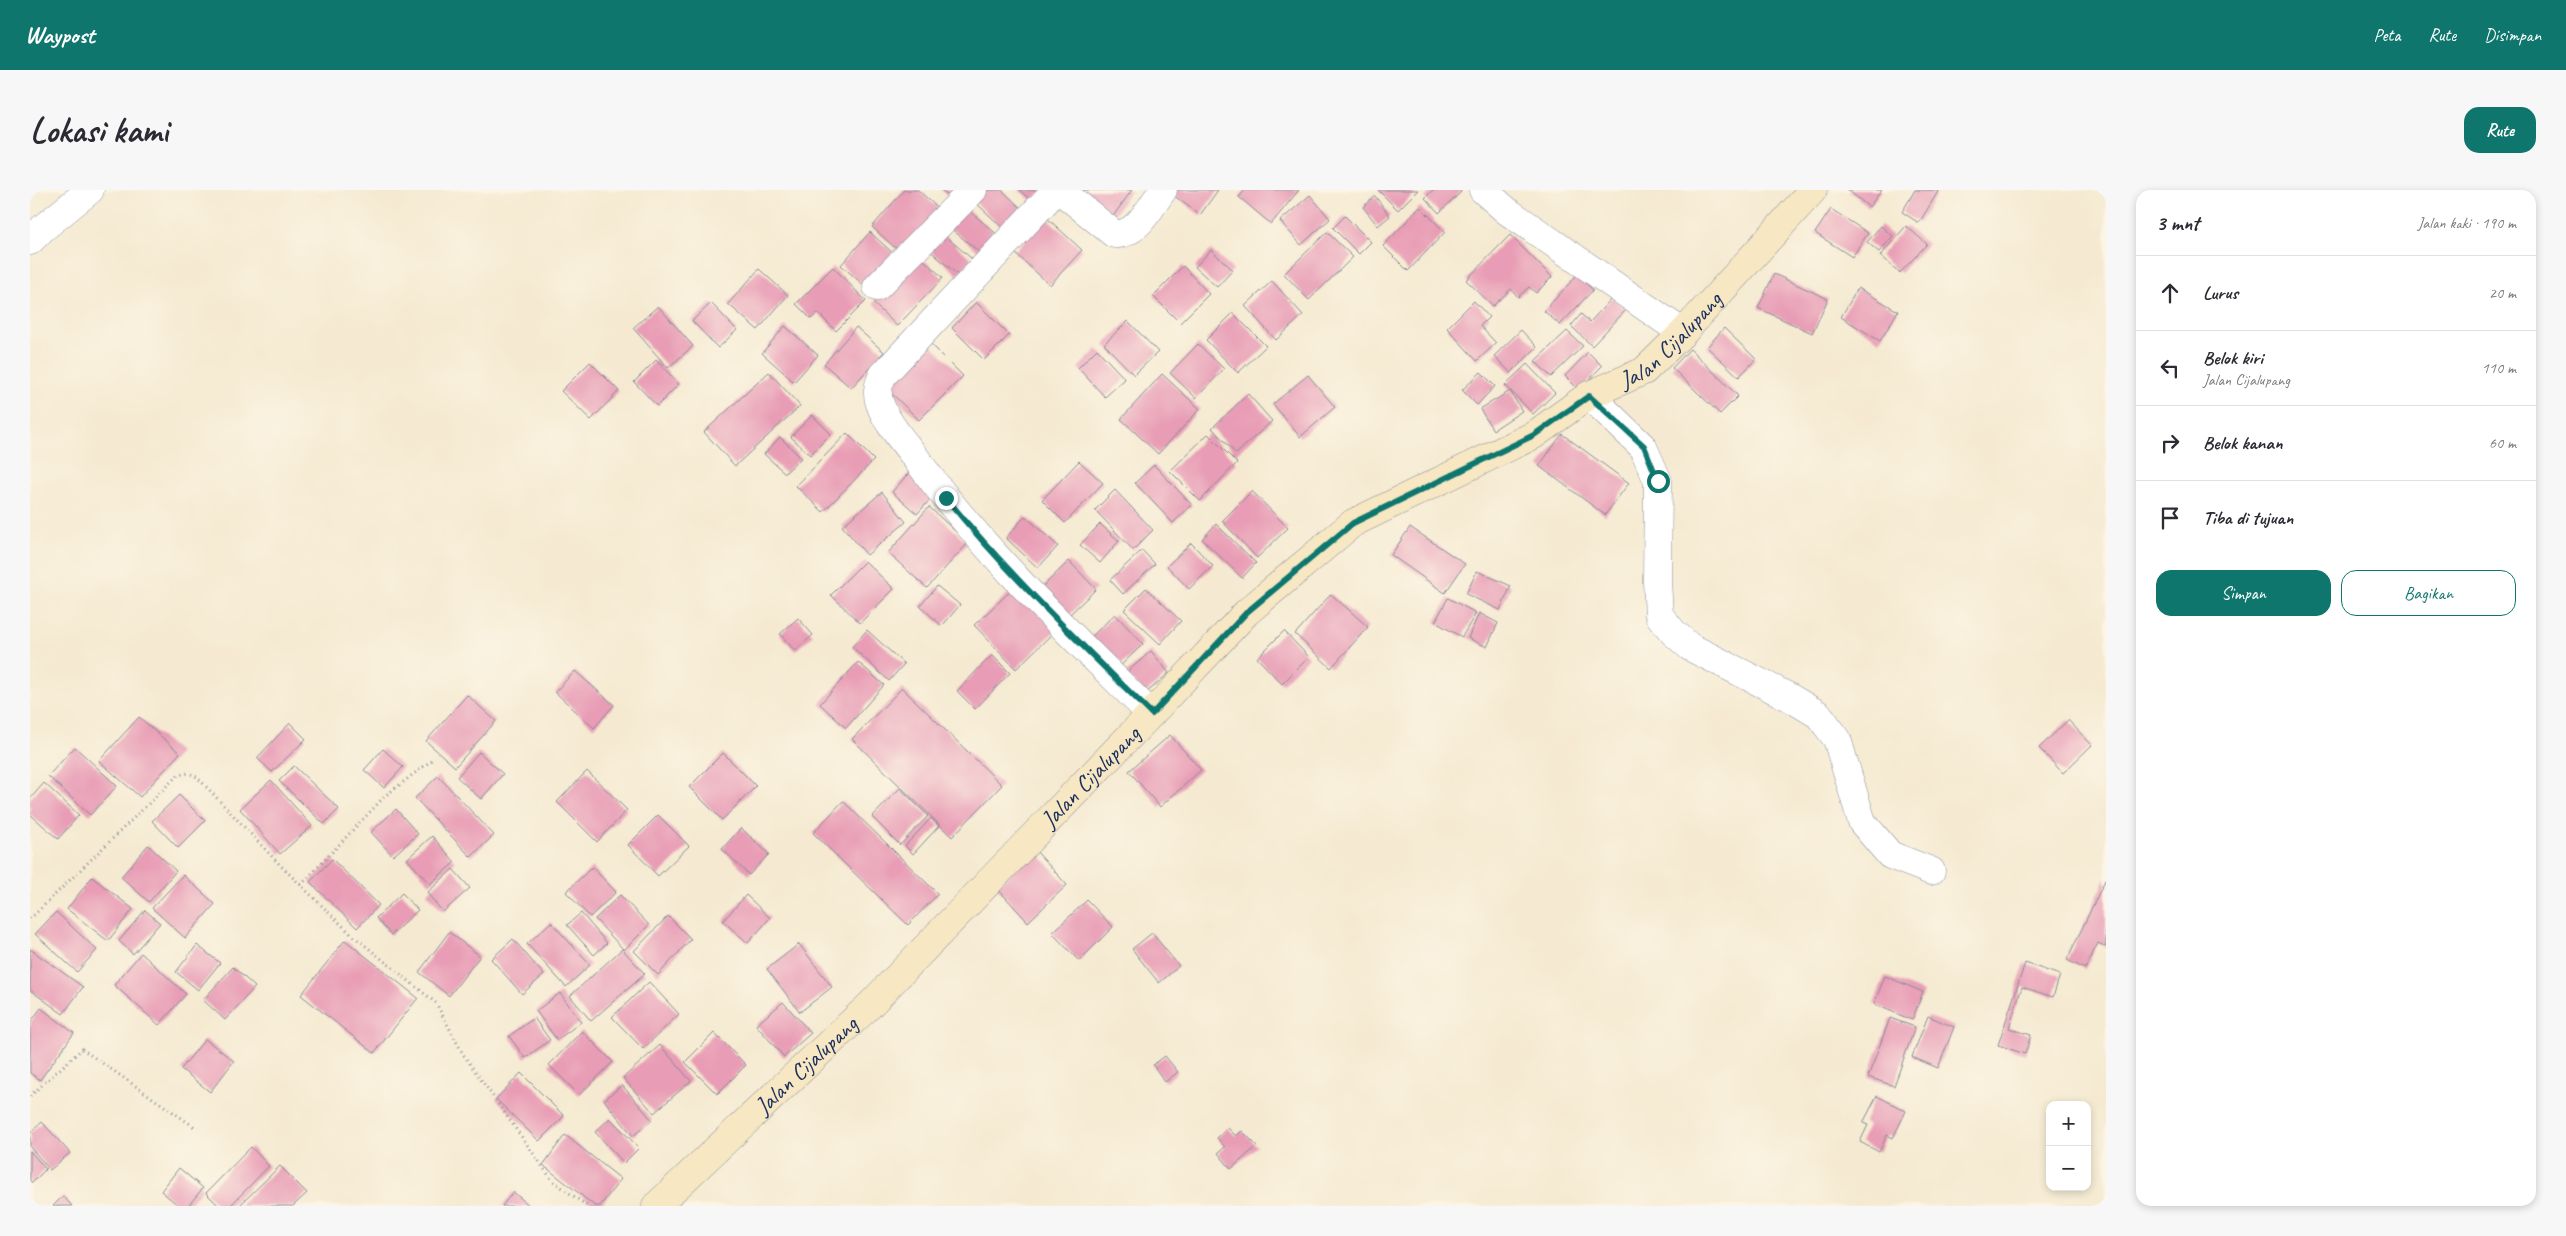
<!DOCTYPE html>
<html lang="id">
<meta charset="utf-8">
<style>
body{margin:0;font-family:Caveat,sans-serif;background:#f7f7f7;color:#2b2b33}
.controls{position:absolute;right:15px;bottom:15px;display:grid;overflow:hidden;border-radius:10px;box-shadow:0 2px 8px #0003}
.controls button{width:45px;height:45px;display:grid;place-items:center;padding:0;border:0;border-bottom:1px solid #e1e1e2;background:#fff;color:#2b2b33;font:25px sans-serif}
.stop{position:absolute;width:15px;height:15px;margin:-11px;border:4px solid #0f766e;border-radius:50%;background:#fff}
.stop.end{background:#0f766e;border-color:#fff;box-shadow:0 1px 5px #0008}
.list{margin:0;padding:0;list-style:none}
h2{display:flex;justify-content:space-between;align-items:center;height:65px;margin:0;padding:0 20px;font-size:21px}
h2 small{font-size:16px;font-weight:400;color:#7c7c81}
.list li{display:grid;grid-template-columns:32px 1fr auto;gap:15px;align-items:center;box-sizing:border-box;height:75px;padding:0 20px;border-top:1px solid #e1e1e2}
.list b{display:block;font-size:19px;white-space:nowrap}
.list p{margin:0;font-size:16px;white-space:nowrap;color:#7c7c81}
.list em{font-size:16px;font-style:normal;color:#7c7c81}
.actions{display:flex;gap:10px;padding:15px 20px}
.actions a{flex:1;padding:11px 0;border:1px solid #0f766e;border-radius:15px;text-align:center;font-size:18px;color:#0f766e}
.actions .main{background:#0f766e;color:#fff}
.icon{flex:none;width:28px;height:28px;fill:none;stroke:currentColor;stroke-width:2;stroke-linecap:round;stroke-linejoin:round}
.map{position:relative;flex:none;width:2076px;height:1016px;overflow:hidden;border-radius:15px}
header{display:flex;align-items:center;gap:30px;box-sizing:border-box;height:70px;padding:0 25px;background:#0f766e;color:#fff}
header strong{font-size:24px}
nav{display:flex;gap:28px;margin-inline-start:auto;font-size:18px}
.intro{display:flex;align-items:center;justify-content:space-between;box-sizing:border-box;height:120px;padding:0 30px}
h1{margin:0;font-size:35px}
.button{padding:12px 22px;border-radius:15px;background:#0f766e;color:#fff;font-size:18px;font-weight:700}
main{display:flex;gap:30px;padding:0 30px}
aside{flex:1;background:#fff;border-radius:15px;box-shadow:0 2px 8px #0003}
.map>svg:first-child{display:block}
</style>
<header>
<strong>Waypost</strong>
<nav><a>Peta</a><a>Rute</a><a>Disimpan</a></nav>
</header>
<div class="intro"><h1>Lokasi kami</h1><a class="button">Rute</a></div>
<main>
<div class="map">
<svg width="2076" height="1016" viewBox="0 0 2076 1016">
<rect width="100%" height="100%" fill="#fcf5e5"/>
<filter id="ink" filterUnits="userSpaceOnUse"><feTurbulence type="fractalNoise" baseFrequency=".02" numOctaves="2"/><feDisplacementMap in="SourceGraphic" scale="10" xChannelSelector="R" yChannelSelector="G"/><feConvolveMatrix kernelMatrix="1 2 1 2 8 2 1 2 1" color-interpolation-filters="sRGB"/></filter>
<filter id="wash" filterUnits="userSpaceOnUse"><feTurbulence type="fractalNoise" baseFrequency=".0096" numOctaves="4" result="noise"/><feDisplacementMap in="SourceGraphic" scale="20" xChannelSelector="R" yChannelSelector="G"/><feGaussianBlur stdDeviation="1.12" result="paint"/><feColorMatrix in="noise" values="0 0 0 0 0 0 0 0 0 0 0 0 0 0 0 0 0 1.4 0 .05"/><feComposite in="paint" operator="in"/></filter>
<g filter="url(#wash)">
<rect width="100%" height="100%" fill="#f5ead1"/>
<g id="blocks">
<g fill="#e89cb5">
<path d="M874 0H888L910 20 872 64 842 37Z"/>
<path d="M911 0H924L918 6Z"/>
<path d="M953 0H972L995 22 977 42 943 10Z"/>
<path d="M989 0H1012L1002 11Z"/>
<path d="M1043 0H1102L1081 29Z"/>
<path d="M1146 0H1188L1170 25 1143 5Z"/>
<path d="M1215 0H1269L1241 34 1209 7Z"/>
<path d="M1348 0H1388L1368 20Z"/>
<path d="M1403 0H1430L1431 2 1409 23 1395 8Z"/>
<path d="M1818 0H1852L1839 17Z"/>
<path d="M1885 0H1909L1889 33 1872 22Z"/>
<path d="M1280 5 1300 29 1271 55 1250 31Z"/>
<path d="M1345 6 1360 26 1348 36 1333 17Z"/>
<path d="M935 17 970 47 954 66 919 37Z"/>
<path d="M1390 17 1415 42 1378 81 1353 56Z"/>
<path d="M1801 19 1838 43 1822 67 1785 43Z"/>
<path d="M1315 26 1341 52 1329 64 1303 38Z"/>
<path d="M1016 27 1052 60 1020 95 984 62Z"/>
<path d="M1851 36 1863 46 1849 62 1837 52Z"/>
<path d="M1876 36 1897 54 1870 83 1850 66Z"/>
<path d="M840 42 867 67 838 99 811 75Z"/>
<path d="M1297 42 1323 67 1279 110 1254 84Z"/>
<path d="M912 43 942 69 928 85 898 59Z"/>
<path d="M1480 45 1522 87 1506 103 1499 97 1488 107 1481 99 1463 116 1436 90Z"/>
<path d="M1181 60 1203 80 1187 97 1165 77Z"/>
<path d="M889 65 913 88 867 136 843 113Z"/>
<path d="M1153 76 1179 104 1150 133 1123 106Z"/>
<path d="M803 77 836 111 806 141 788 123 781 129 766 114Z"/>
<path d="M729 79 758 105 728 140 698 114Z"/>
<path d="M1744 84 1798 109 1782 143 1728 118Z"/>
<path d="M1547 85 1563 100 1530 135 1514 121Z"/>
<path d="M1242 91 1273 125 1246 150 1215 116Z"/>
<path d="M1828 98 1868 121 1850 151 1811 127Z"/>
<path d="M1582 108 1596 120 1562 156 1541 136 1551 124 1560 132Z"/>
<path d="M1444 111 1459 127 1450 136 1466 153 1447 171 1417 138Z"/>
<path d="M946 112 979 145 954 170 922 138Z"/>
<path d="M681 113 707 140 688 158 662 131Z"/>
<path d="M628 116 663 156 638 178 603 138Z"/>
<path d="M1203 123 1236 156 1208 183 1176 150Z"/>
<path d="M1098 131 1128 162 1104 185 1074 154Z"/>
<path d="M755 136 788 165 764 192 732 163Z"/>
<path d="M826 137 854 162 821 198 794 174Z"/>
<path d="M1694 138 1726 169 1709 187 1677 157Z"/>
<path d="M1491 140 1507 157 1481 183 1464 166Z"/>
<path d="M1537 141 1553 156 1521 187 1505 171Z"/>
<path d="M899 152 933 186 889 230 855 197Z"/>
<path d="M1168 154 1194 179 1166 208 1140 183Z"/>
<path d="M1067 159 1095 189 1075 207 1048 178Z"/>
<path d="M1660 159 1708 206 1690 224 1642 178Z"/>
<path d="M1558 162 1572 176 1549 200 1535 186Z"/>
<path d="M626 170 649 194 627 216 604 192Z"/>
<path d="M560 172 589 201 561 230 531 201Z"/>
<path d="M1497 174 1525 203 1503 224 1475 195Z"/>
<path d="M739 182 770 216 705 276 674 242Z"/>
<path d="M1451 182 1465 196 1447 215 1432 200Z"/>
<path d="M1132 184 1170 219 1128 264 1091 229Z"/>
<path d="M1278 185 1305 217 1270 247 1243 214Z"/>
<path d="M1480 201 1492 221 1463 240 1450 219Z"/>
<path d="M1218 204 1242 231 1206 264 1182 238Z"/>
<path d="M782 225 801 244 780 265 761 247Z"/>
<path d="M817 243 844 270 793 322 766 296Z"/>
<path d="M1178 244 1207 273 1170 311 1140 281Z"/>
<path d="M1532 244 1599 293 1575 325 1509 276Z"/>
<path d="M750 247 771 268 755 283 734 264Z"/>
<path d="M1049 271 1073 293 1035 333 1012 310Z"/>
<path d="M1124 275 1162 315 1143 333 1105 293Z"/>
<path d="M884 277 909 300 887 324 862 302Z"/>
<path d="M1085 300 1123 340 1103 360 1065 320Z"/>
<path d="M1222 301 1258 338 1227 368 1192 331Z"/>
<path d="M852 302 876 332 837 365 812 336Z"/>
<path d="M899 317 938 353 897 398 858 363Z"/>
<path d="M995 326 1028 356 1008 378 976 348Z"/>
<path d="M1070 334 1089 351 1070 373 1050 355Z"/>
<path d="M1186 334 1226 373 1212 388 1172 349Z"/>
<path d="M1380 337 1435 374 1415 403 1361 365Z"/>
<path d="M1161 353 1183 376 1159 399 1137 376Z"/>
<path d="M1112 360 1125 374 1093 404 1080 390Z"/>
<path d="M835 371 864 399 830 433 801 405Z"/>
<path d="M1039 371 1066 399 1036 428 1009 400Z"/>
<path d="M1447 381 1481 396 1470 420 1436 404Z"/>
<path d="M907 396 930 415 912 436 890 416Z"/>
<path d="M986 396 1027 439 986 479 944 435Z"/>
<path d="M1116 398 1151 431 1130 454 1094 420Z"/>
<path d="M1301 404 1338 437 1301 478 1265 444Z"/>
<path d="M1418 408 1446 423 1432 447 1405 432Z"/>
<path d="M1449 423 1468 433 1457 457 1438 448Z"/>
<path d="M1085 424 1113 454 1083 483 1055 453Z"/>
<path d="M768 428 783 445 765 461 750 444Z"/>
<path d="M837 440 874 474 859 491 822 457Z"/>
<path d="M1254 441 1279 467 1252 494 1227 468Z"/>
<path d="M1121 461 1139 483 1114 505 1096 483Z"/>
<path d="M962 465 980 483 945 519 927 501Z"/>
<path d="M828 472 854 495 816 538 790 514Z"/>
<path d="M545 481 584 515 564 538 525 502Z"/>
<path d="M872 498 972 595 922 647 822 549Z"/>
<path d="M437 505 466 531 425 577 396 551Z"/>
<path d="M109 527 150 563 110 607 69 571Z"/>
<path d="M2038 530 2062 555 2033 583 2009 558Z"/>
<path d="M260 533 276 549 242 582 227 568Z"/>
<path d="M1140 545 1171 580 1130 617 1099 581Z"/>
<path d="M45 557 87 596 60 625 18 586Z"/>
<path d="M353 559 373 577 354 598 334 580Z"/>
<path d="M449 562 473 584 451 609 427 587Z"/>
<path d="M693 563 726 596 692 630 659 597Z"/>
<path d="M264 576 309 619 294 634 249 591Z"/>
<path d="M557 581 597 620 567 652 527 612Z"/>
<path d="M408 586 464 645 441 667 385 608Z"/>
<path d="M241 590 282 636 250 664 210 619Z"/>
<path d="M14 593 49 625 28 649 0 624V609Z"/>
<path d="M870 598 898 626 870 655 842 627Z"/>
<path d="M149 605 175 631 148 658 122 631Z"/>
<path d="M813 611 908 704 878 735 783 643Z"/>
<path d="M366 619 388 644 363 666 341 642Z"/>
<path d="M628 625 659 656 628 686 598 655Z"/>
<path d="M901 628 909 636 883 664 875 656Z"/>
<path d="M711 638 739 664 719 685 692 659Z"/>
<path d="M402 646 425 672 400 694 377 669Z"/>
<path d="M118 655 146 681 119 712 91 687Z"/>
<path d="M1005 660 1037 695 998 732 966 697Z"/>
<path d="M302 669 349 715 327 738 280 692Z"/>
<path d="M562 677 586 702 560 727 536 702Z"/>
<path d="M423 679 440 698 413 722 397 703Z"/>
<path d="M153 685 185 714 155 748 122 718Z"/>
<path d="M62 687 103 719 78 751 37 719Z"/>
<path d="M2076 688V757L2068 753 2055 779 2037 770Z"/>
<path d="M372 703 388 720 361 745 346 728Z"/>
<path d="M590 705 619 735 594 760 565 729Z"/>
<path d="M716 705 740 728 718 753 693 731Z"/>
<path d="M1057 710 1083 737 1049 771 1022 743Z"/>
<path d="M115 720 130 733 103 764 89 751Z"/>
<path d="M26 722 67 760 47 782 5 744Z"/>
<path d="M551 723 577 753 564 765 537 735Z"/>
<path d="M638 726 661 749 628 785 604 761Z"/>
<path d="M521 732 560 775 536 797 497 754Z"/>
<path d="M419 742 450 766 419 806 389 782Z"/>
<path d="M1122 743 1149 776 1129 793 1102 759Z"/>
<path d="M483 749 514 785 492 804 461 769Z"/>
<path d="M315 750 388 808 344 863 271 805Z"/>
<path d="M769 754 802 797 770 822 737 779Z"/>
<path d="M167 755 190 773 168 800 146 782Z"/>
<path d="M0 759 53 797 33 824 0 800Z"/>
<path d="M592 759 615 784 561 831 540 806Z"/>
<path d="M111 763 156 804 129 835 84 795Z"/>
<path d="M1995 773 2030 785 2023 807 1992 797 1979 838 2001 845 1995 864 1968 855Z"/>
<path d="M203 777 225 797 195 830 173 810Z"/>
<path d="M1855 786 1893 802 1882 830 1844 814Z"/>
<path d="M619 792 649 824 613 859 582 827Z"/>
<path d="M530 803 551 832 527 850 506 821Z"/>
<path d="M753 812 781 843 754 867 726 835Z"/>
<path d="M11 818 44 843 10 890 0 883V833Z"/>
<path d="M1898 826 1924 837 1908 878 1882 867Z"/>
<path d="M504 828 520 850 495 868 479 846Z"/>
<path d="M1860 828 1885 837 1864 896 1838 887Z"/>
<path d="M552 841 583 872 549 905 519 875Z"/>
<path d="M684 843 716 875 687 904 655 872Z"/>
<path d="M175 849 204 871 180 902 151 879Z"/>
<path d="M630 855 661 891 624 923 593 888Z"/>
<path d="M1135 866 1148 882 1135 892 1123 875Z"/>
<path d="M491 883 534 926 509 951 466 909Z"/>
<path d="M592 895 622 930 603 946 574 910Z"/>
<path d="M1847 906 1876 921 1863 948 1857 945 1849 962 1830 952 1838 935 1833 933Z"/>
<path d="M580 928 609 958 594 973 565 942Z"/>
<path d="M12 932 40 963 20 980 0 957V943Z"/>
<path d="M1198 938 1206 946 1212 941 1227 956 1201 979 1188 963 1195 957 1187 948Z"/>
<path d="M535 945 591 989 570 1016H565L513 975Z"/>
<path d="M221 957 239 976 200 1016H189L176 1003Z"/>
<path d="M0 961 16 979 2 993 0 990Z"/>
<path d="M250 976 277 1003 263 1016H209Z"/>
<path d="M149 978 173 998 158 1016H149L131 1001Z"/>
<path d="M483 1002 500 1016H472Z"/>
<path d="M33 1006 42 1016H23Z"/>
</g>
</g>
</g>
<g filter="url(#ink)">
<use href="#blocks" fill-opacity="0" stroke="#888c98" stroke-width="1"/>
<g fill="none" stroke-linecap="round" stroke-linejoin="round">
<defs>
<g id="street">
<path d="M1026 0 853 185C848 195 846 203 850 214 858 236 877 255 890 274 958 366 1040 444 1121 524"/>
<path d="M1030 0 1084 44C1106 47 1121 16 1133 0"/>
<path d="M1453 0 1477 21 1653 143"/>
<path d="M0 51 13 38 60 0"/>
<path d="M847 97 943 0"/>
<path d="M1559 205 1613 257 1628 291 1627 392 1629 425 1643 442 1660 457 1759 507 1789 525 1807 549 1832 632 1860 665 1901 681"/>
</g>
<g id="secondary">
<path id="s1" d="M626 1016 840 815 1121 524 1217 422 1323 333 1504 245 1559 205 1614 181 1653 143 1783 0"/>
</g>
</defs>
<use href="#street" stroke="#888c98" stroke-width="29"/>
<use href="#secondary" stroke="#888c98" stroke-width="29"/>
<g stroke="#888c98" stroke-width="3" stroke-dasharray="1 4" stroke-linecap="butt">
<path d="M271 695 355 606 402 570"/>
<path d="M0 729 148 585 159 583 167 587 251 676 321 744 406 813 433 864 522 990 557 1016"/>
<path d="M0 906 52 859 166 938"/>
</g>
<use href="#street" stroke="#fff" stroke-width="28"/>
<use href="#secondary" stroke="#f7e8c3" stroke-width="28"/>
</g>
</g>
<g fill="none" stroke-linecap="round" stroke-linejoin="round" filter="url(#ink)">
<path stroke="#0f766e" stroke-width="6" d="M916 308C979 385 1051 454 1122 524L1217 422 1323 333 1504 245 1559 206 1614 256 1628 291"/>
</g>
<g text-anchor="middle" stroke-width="4" stroke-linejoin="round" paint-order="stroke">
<g font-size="24" fill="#1b2f5e" stroke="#fcf5e5">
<text dy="8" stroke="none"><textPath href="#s1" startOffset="1346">Jalan Cijalupang</textPath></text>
<text dy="8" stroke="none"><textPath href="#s1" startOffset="611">Jalan Cijalupang</textPath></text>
<text dy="8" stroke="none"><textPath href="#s1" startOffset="206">Jalan Cijalupang</textPath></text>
</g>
</g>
</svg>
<div class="controls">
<button>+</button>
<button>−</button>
</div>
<div class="stop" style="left:1628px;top:291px"></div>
<div class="stop end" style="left:916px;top:308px"></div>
</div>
<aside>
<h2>3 mnt<small>Jalan kaki · 190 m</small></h2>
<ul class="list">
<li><svg class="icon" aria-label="ahead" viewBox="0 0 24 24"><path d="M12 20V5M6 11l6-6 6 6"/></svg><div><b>Lurus</b></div><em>20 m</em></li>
<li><svg class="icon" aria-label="left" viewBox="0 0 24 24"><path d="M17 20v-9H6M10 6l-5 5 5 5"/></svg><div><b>Belok kiri</b><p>Jalan Cijalupang</p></div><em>110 m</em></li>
<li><svg class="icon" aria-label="right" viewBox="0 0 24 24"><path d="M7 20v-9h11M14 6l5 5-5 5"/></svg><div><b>Belok kanan</b></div><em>60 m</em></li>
<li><svg class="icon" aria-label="arrive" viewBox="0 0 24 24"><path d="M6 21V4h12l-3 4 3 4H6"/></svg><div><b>Tiba di tujuan</b></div></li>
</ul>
<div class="actions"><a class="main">Simpan</a><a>Bagikan</a></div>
</aside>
</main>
